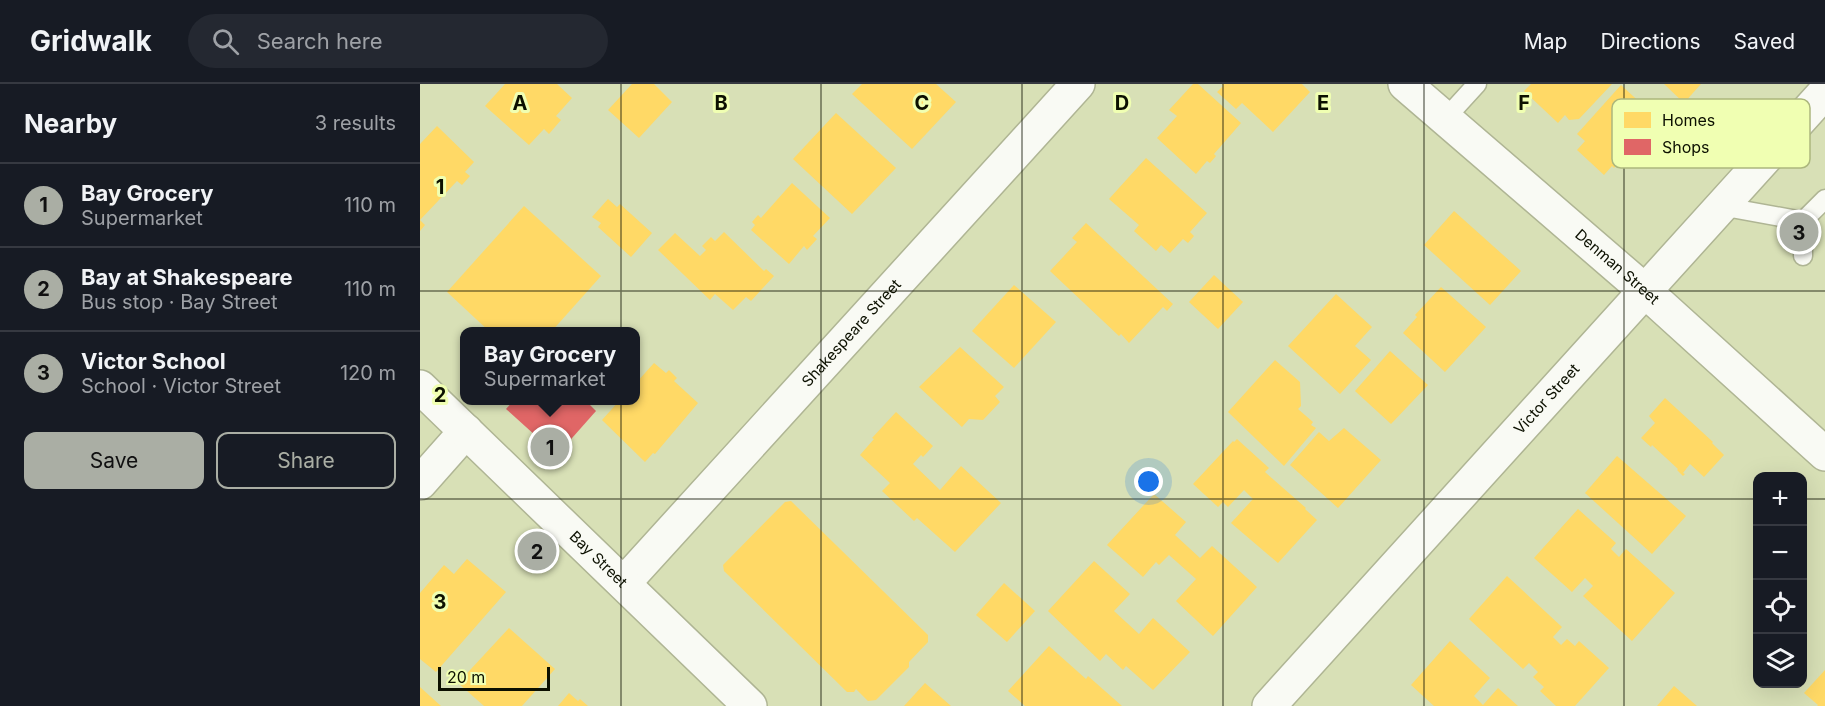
<!DOCTYPE html>
<meta charset="utf-8">
<style>
body{margin:0;font-family:Inter,sans-serif;background:#242831;color:#f1f3f6}
.controls{position:absolute;right:18px;bottom:18px;display:grid;overflow:hidden;border-radius:12px;box-shadow:0 6px 24px #0002}
.controls button{width:54px;height:54px;display:grid;place-items:center;padding:0;border:0;border-bottom:2px solid #363941;background:#171b24;color:#f1f3f6;font:30px sans-serif}
.scale{position:absolute;left:18px;bottom:15px;width:112px;box-sizing:border-box;padding-left:6px;border:3px solid #0c1000;border-top:0;font-size:16px;line-height:21px;white-space:nowrap;color:#0c1000;-webkit-text-stroke:4px #f0ffb2;paint-order:stroke}
.you{position:absolute;left:729px;top:398px;width:21px;height:21px;margin:-15px;border:4px solid #fff;border-radius:50%;background:#1a73e8;box-shadow:0 0 0 9px #1a73e833}
.badge{display:grid;place-items:center;width:39px;height:39px;border-radius:50%;background:#aaaea4;color:#111;font-size:20px;font-weight:700}
.pin{position:absolute;translate:-50% -50%;border:3px solid #fff;box-shadow:0 2px 6px #0006}
.popup{position:absolute;left:40px;top:243px;width:180px;height:78px;box-sizing:border-box;display:grid;place-content:center;border-radius:12px;background:#171b24;filter:drop-shadow(0 2px 4px #0005);font-size:20px;white-space:nowrap;color:#9ea1a6}
.popup b{font-size:22px;color:#f1f3f6}
.popup::after{content:'';position:absolute;left:50%;top:100%;margin-left:-12px;border:12px solid transparent;border-top-color:#171b24}
.list{margin:0;padding:0;list-style:none}
h2{display:flex;justify-content:space-between;align-items:center;height:78px;margin:0;padding:0 24px;font-size:26px}
h2 small{font-size:20px;font-weight:400;color:#9ea1a6}
.list li{display:grid;grid-template-columns:39px 1fr auto;gap:18px;align-items:center;box-sizing:border-box;height:84px;padding:0 24px;border-top:2px solid #363941}
.list b{display:block;font-size:22px;white-space:nowrap}
.list p{margin:0;font-size:20px;white-space:nowrap;color:#9ea1a6}
.list em{font-size:20px;font-style:normal;color:#9ea1a6}
.actions{display:flex;gap:12px;padding:18px 24px}
.actions a{flex:1;padding:14px 0;border:2px solid #aaaea4;border-radius:12px;text-align:center;font-size:21px;color:#aaaea4}
.actions .main{background:#aaaea4;color:#111}
.icon{flex:none;width:33px;height:33px;fill:none;stroke:currentColor;stroke-width:2;stroke-linecap:round;stroke-linejoin:round}
.map{position:relative;flex:none;width:1405px;height:622px;overflow:hidden}
header{display:flex;align-items:center;gap:36px;box-sizing:border-box;height:84px;padding:0 30px;background:#171b24;border-bottom:2px solid #363941}
header strong{font-size:28px}
nav{display:flex;gap:33px;margin-inline-start:auto;font-size:21px}
.search{width:420px;height:54px;background:#242831;display:flex;align-items:center;gap:15px;box-sizing:border-box;padding:0 21px;border-radius:33px;color:#9ea1a6;font-size:22px}
main{display:flex}
aside{flex:1;background:#171b24}
.map>svg:first-child{display:block}
</style>
<header>
<strong>Gridwalk</strong>
<div class="search"><svg class="icon" aria-label="search" viewBox="0 0 24 24"><circle cx="10" cy="10" r="6"/><path d="M15 15l6 6"/></svg>Search here</div>
<nav><a>Map</a><a>Directions</a><a>Saved</a></nav>
</header>
<main>
<aside>
<h2>Nearby<small>3 results</small></h2>
<ul class="list">
<li><span class="badge">1</span><div><b>Bay Grocery</b><p>Supermarket</p></div><em>110 m</em></li>
<li><span class="badge">2</span><div><b>Bay at Shakespeare</b><p>Bus stop · Bay Street</p></div><em>110 m</em></li>
<li><span class="badge">3</span><div><b>Victor School</b><p>School · Victor Street</p></div><em>120 m</em></li>
</ul>
<div class="actions"><a class="main">Save</a><a>Share</a></div>
</aside>
<div class="map">
<svg width="1405" height="622" viewBox="0 0 1405 622">
<rect width="100%" height="100%" fill="#d8e0b6"/>
<g fill="#ffd966">
<path d="M85 0H137L152 14 136 32 141 36 129 50 124 45 109 61 65 22Z"/>
<path d="M212 0H234L252 18 219 54 188 26Z"/>
<path d="M442 0H516L536 18 492 65 432 10Z"/>
<path d="M773 0H778L821 39 794 70 796 72 790 79 787 77 776 90 737 54 757 32 749 26Z"/>
<path d="M802 0H882L890 8 853 48 822 19 816 25 797 8 803 2Z"/>
<path d="M1111 0H1192L1159 35 1149 36 1145 31 1138 39 1104 7Z"/>
<path d="M1244 0H1281L1264 19Z"/>
<path d="M1201 1 1238 35 1194 84 1192 82 1184 91 1157 66 1165 57 1157 50Z"/>
<path d="M416 29 476 84 432 130 373 75Z"/>
<path d="M17 42 54 78 45 88 50 92 42 101 37 97 0 136 5 141 0 147V60Z"/>
<path d="M726 74 787 129 770 148 774 152 768 159 763 155 750 169 741 161 736 167 714 147 719 141 689 115Z"/>
<path d="M372 99 410 134 393 152 397 155 387 166 384 162 369 180 331 146 335 141 332 138 338 131 341 134Z"/>
<path d="M188 115 197 123 200 120 232 149 211 173 178 143 181 139 172 133Z"/>
<path d="M104 122 181 192 131 248H70L27 208Z"/>
<path d="M1034 127 1101 187 1070 221 1004 161Z"/>
<path d="M666 139 753 220 747 227 743 223 709 259 701 250 699 252 630 187 657 158 652 154Z"/>
<path d="M304 148 344 187 346 185 354 192 331 217 326 213 313 226 295 210 290 216 238 166 255 149 280 172 286 166 282 162 291 153 295 157Z"/>
<path d="M794 191 823 218 798 245 769 218Z"/>
<path d="M594 201 636 238 594 284 552 247Z"/>
<path d="M1021 203 1066 243 1025 288 983 249 997 233 995 231Z"/>
<path d="M916 210 952 243 935 262 951 276 920 310 868 262Z"/>
<path d="M540 263 584 303 575 312 580 318 563 336 549 335 542 343 499 303Z"/>
<path d="M970 267 1008 301 971 340 935 307Z"/>
<path d="M855 276 880 298 881 322 878 325 893 338 891 341 896 344 864 382 808 328Z"/>
<path d="M234 279 246 289 249 286 257 294 254 297 278 319 235 370 233 369 225 378 182 336 200 316H216V299Z"/>
<path d="M1245 314 1293 358 1292 359 1304 371 1284 393 1270 380 1263 389 1265 390 1263 392 1257 386 1258 385 1232 361 1231 363 1221 354 1235 339 1229 332Z"/>
<path d="M476 328 513 362 503 373 501 371 493 380 520 406 541 382 581 419 535 468 497 434 494 437 462 407 470 399 440 371 454 355 452 354Z"/>
<path d="M924 344 961 376 918 424 870 381 899 348 909 357Z"/>
<path d="M817 355 849 384 845 388 886 424 885 425 897 436 858 479 811 439 833 415 824 406 808 423 803 418 798 423 773 400 813 357 814 358Z"/>
<path d="M1197 372 1266 432 1232 470 1165 409Z"/>
<path d="M734 410 766 438 755 451 780 474 792 462 837 503 793 552 756 517 776 495 749 471 739 481 736 478 723 493 687 461Z"/>
<path d="M371 417 508 551V558L489 578V583L456 616 448 617 436 605 434 608H427L304 487 303 481 365 418Z"/>
<path d="M1158 425 1196 459 1191 465 1199 473 1206 465 1255 509 1212 557 1163 512 1173 502 1165 494 1152 508 1114 474Z"/>
<path d="M47 475 86 508 16 588 0 575V509L24 481 34 490Z"/>
<path d="M674 477 710 510 694 527 719 550 733 534 770 568 733 606 706 582 703 586 686 570 680 577 628 527Z"/>
<path d="M1087 492 1142 543 1133 553 1141 561 1147 555 1155 562 1159 557 1189 584 1155 622H1136L1120 607 1124 603 1113 593 1118 588 1109 579 1103 585 1049 535Z"/>
<path d="M584 499 615 527 587 558 556 531Z"/>
<path d="M89 544 135 585 102 622H64L38 599Z"/>
<path d="M1030 557 1070 594 1054 612 1063 621 1078 604 1098 622H1014L991 601Z"/>
<path d="M629 562 666 595 668 592 702 622H605L588 607Z"/>
<path d="M1405 586V622H1397L1398 621 1384 609Z"/>
<path d="M505 599 531 622H484Z"/>
<path d="M1254 602 1277 622H1237Z"/>
<path d="M0 603 21 622H0Z"/>
<path d="M149 609 158 617 160 615 168 622H138Z"/>
</g>
<path fill="#e06666" d="M94 316H165L176 327 137 371 86 325Z"/>
<g fill="none" stroke-linecap="round" stroke-linejoin="round">
<defs>
<g id="lane">
<path d="M1025 35 1057 0"/>
<path d="M1300 122 1383 137V172"/>
<path d="M1383 137 1405 115"/>
</g>
<g id="street">
<path id="s1" d="M985 0 1224 206 1405 370"/>
<path d="M0 399 46 347"/>
<path id="s2" d="M204 499 658 0"/>
<path id="s3" d="M849 622 1405 8"/>
</g>
<g id="secondary">
<path id="s4" d="M0 303 330 622"/>
</g>
</defs>
<use href="#lane" stroke="#afb594" stroke-width="21"/>
<use href="#street" stroke="#afb594" stroke-width="36"/>
<use href="#secondary" stroke="#afb594" stroke-width="36"/>
<use href="#lane" stroke="#f9faf4" stroke-width="18"/>
<use href="#street" stroke="#f9faf4" stroke-width="33"/>
<use href="#secondary" stroke="#f9faf4" stroke-width="33"/>
</g>
<path fill="none" stroke="#0c1000" stroke-width="1.5" stroke-opacity="0.55" d="M201 0V622M401 0V622M602 0V622M803 0V622M1004 0V622M1204 0V622M0 207H1405M0 415H1338M1382 415H1405"/>
<g text-anchor="middle" stroke-width="6" stroke-linejoin="round" paint-order="stroke">
<g font-size="15" fill="#0c1000" stroke="#f0ffb2">
<text dy="5" stroke="none"><textPath href="#s1" startOffset="280">Denman Street</textPath></text>
<text dy="5" stroke="none"><textPath href="#s2" startOffset="338">Shakespeare Street</textPath></text>
<text dy="5" stroke="none"><textPath href="#s3" startOffset="414">Victor Street</textPath></text>
<text dy="5" stroke="none"><textPath href="#s4" startOffset="248">Bay Street</textPath></text>
</g>
</g>
<rect x="1192" y="15" width="198" height="69" rx="9" fill="#f0ffb2" stroke="#acb77d" stroke-width="1.5"/>
<rect x="1204" y="28" width="27" height="16" fill="#ffd966"/>
<rect x="1204" y="55" width="27" height="16" fill="#e06666"/>
<g font-size="16" fill="#0c1000">
<text x="1242" y="42">Homes</text>
<text x="1242" y="69">Shops</text>
</g>
<g font-size="20" text-anchor="middle" font-weight="bold" fill="#0c1000" stroke="#f0ffb2" stroke-width="6" stroke-linejoin="round" paint-order="stroke">
<text x="100" y="26">A</text>
<text x="301" y="26">B</text>
<text x="502" y="26">C</text>
<text x="702" y="26">D</text>
<text x="903" y="26">E</text>
<text x="1104" y="26">F</text>
<text x="20" y="110">1</text>
<text x="20" y="318">2</text>
<text x="20" y="525">3</text>
</g>
</svg>
<div class="controls">
<button>+</button>
<button>−</button>
<button><svg class="icon" aria-label="locate" viewBox="0 0 24 24"><circle cx="12" cy="12" r="6"/><path d="M12 2v4M12 18v4M2 12h4M18 12h4"/></svg></button>
<button><svg class="icon" aria-label="layers" viewBox="0 0 24 24"><path d="M12 4l9 5-9 5-9-5zM3 14l9 5 9-5"/></svg></button>
</div>
<div class="scale">20 m</div>
<div class="you"></div>
<div class="pin badge" style="left:130px;top:363px">1</div>
<div class="popup"><b>Bay Grocery</b>Supermarket</div>
<div class="pin badge" style="left:117px;top:467px">2</div>
<div class="pin badge" style="left:1379px;top:148px">3</div>
</div>
</main>
